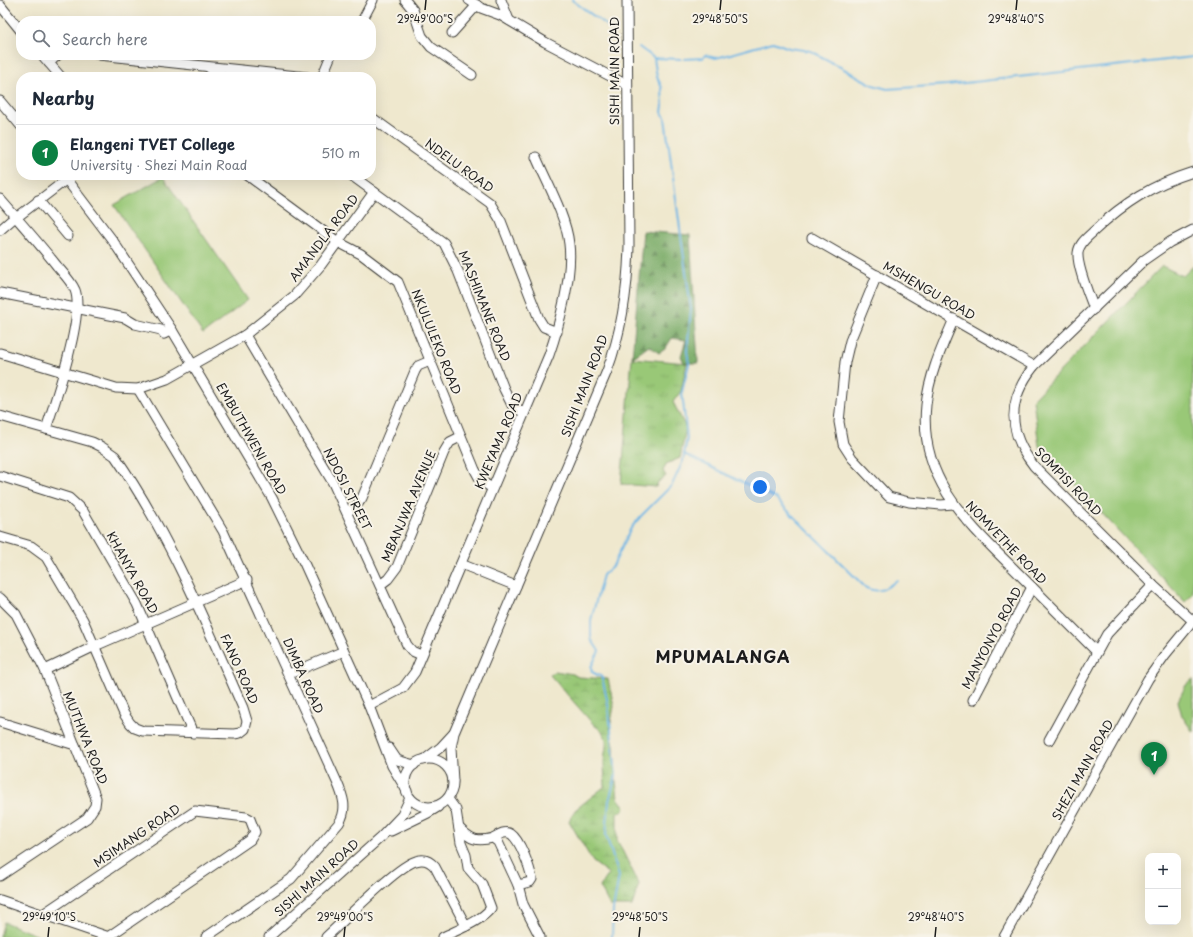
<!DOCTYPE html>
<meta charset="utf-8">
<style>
body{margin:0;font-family:"Playpen Sans",sans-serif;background:#f6f6f7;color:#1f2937}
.controls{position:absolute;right:12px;bottom:12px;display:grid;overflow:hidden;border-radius:8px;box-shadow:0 4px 16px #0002}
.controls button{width:36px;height:36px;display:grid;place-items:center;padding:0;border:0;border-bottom:1px solid #e0e1e3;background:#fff;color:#1f2937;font:20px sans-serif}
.you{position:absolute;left:760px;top:487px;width:14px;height:14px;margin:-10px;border:3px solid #fff;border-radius:50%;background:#1a73e8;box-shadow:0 0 0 6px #1a73e833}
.badge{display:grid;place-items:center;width:26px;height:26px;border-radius:50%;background:#0b8043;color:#fff;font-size:13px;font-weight:700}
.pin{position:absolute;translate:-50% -33px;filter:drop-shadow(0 1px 2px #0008)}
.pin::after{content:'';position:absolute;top:21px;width:14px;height:12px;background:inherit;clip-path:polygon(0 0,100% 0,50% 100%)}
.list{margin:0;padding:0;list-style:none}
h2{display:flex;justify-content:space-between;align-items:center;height:52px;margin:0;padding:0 16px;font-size:17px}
h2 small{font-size:13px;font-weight:400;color:#747a83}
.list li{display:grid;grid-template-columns:26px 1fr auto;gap:12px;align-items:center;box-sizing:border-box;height:56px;padding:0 16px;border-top:1px solid #e0e1e3}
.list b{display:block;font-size:15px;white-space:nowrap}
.list p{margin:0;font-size:13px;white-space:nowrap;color:#747a83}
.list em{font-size:13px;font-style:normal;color:#747a83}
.icon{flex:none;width:22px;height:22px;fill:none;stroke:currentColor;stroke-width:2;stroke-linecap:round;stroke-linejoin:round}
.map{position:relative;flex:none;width:1193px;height:937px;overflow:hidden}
.search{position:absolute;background:#fff;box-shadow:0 4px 16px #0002;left:16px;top:16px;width:360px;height:44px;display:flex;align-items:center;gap:10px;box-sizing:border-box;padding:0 14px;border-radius:16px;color:#747a83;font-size:15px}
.panel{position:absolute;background:#fff;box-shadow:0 4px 16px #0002;left:16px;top:72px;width:360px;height:108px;border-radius:16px}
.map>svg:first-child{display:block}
</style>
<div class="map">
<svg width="1193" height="937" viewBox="0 0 1193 937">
<defs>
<pattern id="grass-tufts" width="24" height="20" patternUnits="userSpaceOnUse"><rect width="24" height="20" fill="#99c877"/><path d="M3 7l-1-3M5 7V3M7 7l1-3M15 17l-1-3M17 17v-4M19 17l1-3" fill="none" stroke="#83ab66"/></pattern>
<pattern id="forest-firs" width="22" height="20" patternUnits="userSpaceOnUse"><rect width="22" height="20" fill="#7aac68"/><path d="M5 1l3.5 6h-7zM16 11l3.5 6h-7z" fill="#638b55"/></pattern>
<pattern id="wetland-marsh" width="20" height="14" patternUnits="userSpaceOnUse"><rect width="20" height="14" fill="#99c877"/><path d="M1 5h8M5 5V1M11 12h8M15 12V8" fill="none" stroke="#83ab66"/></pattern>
</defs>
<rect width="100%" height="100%" fill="#f7f3e8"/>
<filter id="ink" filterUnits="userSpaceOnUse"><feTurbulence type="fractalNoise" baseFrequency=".025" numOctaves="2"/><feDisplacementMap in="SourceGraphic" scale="8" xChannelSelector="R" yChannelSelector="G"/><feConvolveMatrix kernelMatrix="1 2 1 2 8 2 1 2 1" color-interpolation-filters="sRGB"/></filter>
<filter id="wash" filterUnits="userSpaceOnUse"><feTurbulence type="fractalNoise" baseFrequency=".012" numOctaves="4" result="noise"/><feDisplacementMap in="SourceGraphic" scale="16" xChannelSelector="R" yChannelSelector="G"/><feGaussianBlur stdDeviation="0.9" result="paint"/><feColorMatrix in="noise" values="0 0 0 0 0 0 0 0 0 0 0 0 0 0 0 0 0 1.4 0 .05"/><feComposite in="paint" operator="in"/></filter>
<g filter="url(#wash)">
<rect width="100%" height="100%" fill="#efe8ce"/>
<path fill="url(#grass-tufts)" stroke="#5a724a" d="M632 358 687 363 681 391 673 402 686 428 680 458 666 464 663 471 666 476 658 482 656 487 621 484Z"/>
<path fill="url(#forest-firs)" stroke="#4b6442" d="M643 231 690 235 698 363H684L681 356 686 340 672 338 665 349 659 353 649 346 632 358Z"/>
<path fill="url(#wetland-marsh)" stroke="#5a724a" d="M555 671 573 674 578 677 608 679 614 706 610 728 614 745 616 782 618 798 625 807 622 812 617 813V840L639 884 632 906H610L600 887 609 874 593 862 569 821 575 810 605 786C605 779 604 771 604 764 604 746 613 738 594 725L550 675Z"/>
<g fill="#99c877" stroke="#5a724a">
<path d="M163 177 248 300 203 334 114 205Z"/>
<path d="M1162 266 1183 276 1193 266V594L1185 602 1039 446 1033 399Z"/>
<path d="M1193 679V732L1182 716 1178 701 1186 685Z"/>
<path d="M4 922 41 937H0Z"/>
</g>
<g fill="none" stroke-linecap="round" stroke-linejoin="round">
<g stroke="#6eb6e6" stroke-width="2">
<path d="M572 0 614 31"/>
<path d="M639 47 654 58 681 59"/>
<path d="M685 59 703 58 705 55 715 58 720 57 773 42 789 48 811 51 873 85 887 89 947 85 1193 57"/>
<path d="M684 454 775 498 866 588C880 594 887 588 897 580"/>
<path d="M612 937 613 910 619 876 606 835 609 801 616 775 608 704 602 677 592 672 591 667 599 651 591 639V620L603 575 613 566 631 528 641 516 672 485 683 461 687 438 682 392 689 364 687 351 691 309 665 118 662 112 663 106 662 88 657 77 654 58"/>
</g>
</g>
</g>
<g filter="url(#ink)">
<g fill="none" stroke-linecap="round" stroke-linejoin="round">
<defs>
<g id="minor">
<path d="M405 0 413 10 422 36 431 47 472 75"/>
<path d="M469 0 481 8 500 15 545 42 627 85"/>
<path d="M501 0 509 20"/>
<path d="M0 5 21 31"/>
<path d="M362 21 373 0"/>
<path d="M452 33 477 5"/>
<path d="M42 55 61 77"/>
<path d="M99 55 307 77"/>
<path d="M49 63 58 55"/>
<path d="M208 67 221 77"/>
<path d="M322 77 331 55"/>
<path d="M0 101 21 126"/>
<path d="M371 117 490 203 501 221 539 319 544 327 557 332"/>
<path d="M63 175 113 241 172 330 272 498 304 563 369 706 392 766 407 791"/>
<path d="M247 175 338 242 361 254 398 282 475 470 481 481 492 488"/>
<path d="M351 175 444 243 458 271 504 389 512 405 524 413"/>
<path d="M0 199C19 221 39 243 57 266 63 273 71 281 75 290 85 315 55 402 46 429"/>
<path d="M38 200 68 236"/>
<path d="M16 218 67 179"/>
<path d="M0 230 15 217"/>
<path d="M812 238 1034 366"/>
<path d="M877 275 850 341 845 362 839 422 843 444 852 458 889 497 909 502 941 505 953 504"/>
<path d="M0 293 125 318 135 324 161 330 164 334 172 330"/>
<path d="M1094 309C1089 295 1077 267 1078 253 1079 243 1088 237 1094 231 1125 202 1152 185 1193 172"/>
<path d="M954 319C942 347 929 375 926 405 918 481 971 526 1019 574 1045 600 1071 626 1096 651"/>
<path d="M245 335 333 483 407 645 412 651 421 655"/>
<path d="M0 353 116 388 138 389 167 379 245 335 294 296 321 265 374 192"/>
<path d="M138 389 223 531 337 782C343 796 348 809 339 823L291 879 206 937"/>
<path d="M0 416 92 442 102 447 115 456C169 534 205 622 243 708L247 721 245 729 240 733 234 734 143 731 135 728 130 723 124 714 83 620 46 557 31 546 0 537"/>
<path d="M0 476 69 498 83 511 137 604 193 733"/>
<path d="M347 512 357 505 362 498 415 371 418 366 430 361"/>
<path d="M461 564 516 586"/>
<path d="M380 585 388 579 397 567 444 452 450 442 460 437"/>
<path d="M0 598 16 614 45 670 96 798 95 806 87 818 0 876"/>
<path d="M1193 621 1153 585 1034 466C1007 432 1007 400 1034 366L1144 260 1170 242 1193 230"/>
<path d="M45 670 95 646 247 580"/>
<path d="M289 674 344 651"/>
<path d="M973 700 1032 587"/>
<path d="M369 706 403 688 415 672 549 355C559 326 573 275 569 244 566 216 547 183 536 157"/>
<path d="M0 722 75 745"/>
<path d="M1049 740 1107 634 1153 585"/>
<path d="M389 748 397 760 414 765"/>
<circle cx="429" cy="783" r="24"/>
<path d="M424 760 441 747 453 734"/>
<path d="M453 781 451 748 454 733 607 371C622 331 628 287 629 245L627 0"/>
<path d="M459 828C471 840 477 842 493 838L498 842 518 885 523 904 540 937"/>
<path d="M391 831 428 813 438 807"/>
<path d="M493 838C498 835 505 830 511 834 520 840 530 868 532 879L530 882 518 885"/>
<path d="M0 900 109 937"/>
<path d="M43 914 195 811 246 817 250 819 255 832 250 840 108 937"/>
<path d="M269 937 381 837 402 815 410 798"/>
<path d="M326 937C344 921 397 866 416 861 424 858 430 861 435 867L466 926"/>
<path d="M443 937C459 929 480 922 491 908L482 884 468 868 466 855 461 843 456 810 448 799"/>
<path d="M1004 937 1148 679 1165 655 1193 621"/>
</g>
</defs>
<use href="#minor" stroke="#3c3b37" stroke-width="11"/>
<use href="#minor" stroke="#fff" stroke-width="9"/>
</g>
</g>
<path fill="none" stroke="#1c1c1c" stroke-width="1.5" d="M425 10 426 0M720 10 721 0M1016 10 1017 0M48 937 49 927M344 937 345 927M639 937 640 927M935 937 936 927"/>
<g text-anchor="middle" stroke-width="4" stroke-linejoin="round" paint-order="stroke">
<g font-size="12" fill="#1c1c1c" stroke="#f7f3e8">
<text transform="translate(615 71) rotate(-90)" y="4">SISHI MAIN ROAD</text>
<text transform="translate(459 166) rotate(36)" y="4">NDELU ROAD</text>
<text transform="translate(324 238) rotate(-53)" y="4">AMANDLA ROAD</text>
<text transform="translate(929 291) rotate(30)" y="4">MSHENGU ROAD</text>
<text transform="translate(484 306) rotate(68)" y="4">MASHIMANE ROAD</text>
<text transform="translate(436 342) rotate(68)" y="4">NKULULEKO ROAD</text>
<text transform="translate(585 386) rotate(-69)" y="4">SISHI MAIN ROAD</text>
<text transform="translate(251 439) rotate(60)" y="4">EMBUTHWENI ROAD</text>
<text transform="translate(499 441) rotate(-67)" y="4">KWEYAMA ROAD</text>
<text transform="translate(1068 482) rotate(46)" y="4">SOMPISI ROAD</text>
<text transform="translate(347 489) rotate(63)" y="4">NDOSI STREET</text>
<text transform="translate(409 506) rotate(-67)" y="4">MBANJWA AVENUE</text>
<text transform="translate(1006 543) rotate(46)" y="4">NOMVETHE ROAD</text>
<text transform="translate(132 573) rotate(61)" y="4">KHANYA ROAD</text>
<text transform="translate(992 638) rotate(-62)" y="4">MANYONYO ROAD</text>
<text transform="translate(239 669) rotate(66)" y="4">FANO ROAD</text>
<text transform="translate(303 676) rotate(66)" y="4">DIMBA ROAD</text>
<text transform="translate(85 738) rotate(68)" y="4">MUTHWA ROAD</text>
<text transform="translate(1083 770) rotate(-61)" y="4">SHEZI MAIN ROAD</text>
<text transform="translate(137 836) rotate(-34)" y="4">MSIMANG ROAD</text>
<text transform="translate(317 878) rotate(-42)" y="4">SISHI MAIN ROAD</text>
</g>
<g font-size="16" font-weight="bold" letter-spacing="1" fill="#1c1c1c" stroke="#f7f3e8">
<text x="723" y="663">MPUMALANGA</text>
</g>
</g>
<g font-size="10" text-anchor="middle" fill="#1c1c1c" stroke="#f7f3e8" stroke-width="4" stroke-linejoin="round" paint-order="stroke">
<text x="425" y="23">29°49'00"S</text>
<text x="720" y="23">29°48'50"S</text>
<text x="1016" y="23">29°48'40"S</text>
<text x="49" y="921">29°49'10"S</text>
<text x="345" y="921">29°49'00"S</text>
<text x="640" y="921">29°48'50"S</text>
<text x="936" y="921">29°48'40"S</text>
</g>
</svg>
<div class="controls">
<button>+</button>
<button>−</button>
</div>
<div class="you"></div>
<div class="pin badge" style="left:1154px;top:775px">1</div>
<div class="search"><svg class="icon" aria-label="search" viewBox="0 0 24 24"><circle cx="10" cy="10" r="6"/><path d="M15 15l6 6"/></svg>Search here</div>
<section class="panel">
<h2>Nearby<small></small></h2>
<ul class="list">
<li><span class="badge">1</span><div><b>Elangeni TVET College</b><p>University · Shezi Main Road</p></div><em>510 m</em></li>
</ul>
</section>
</div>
